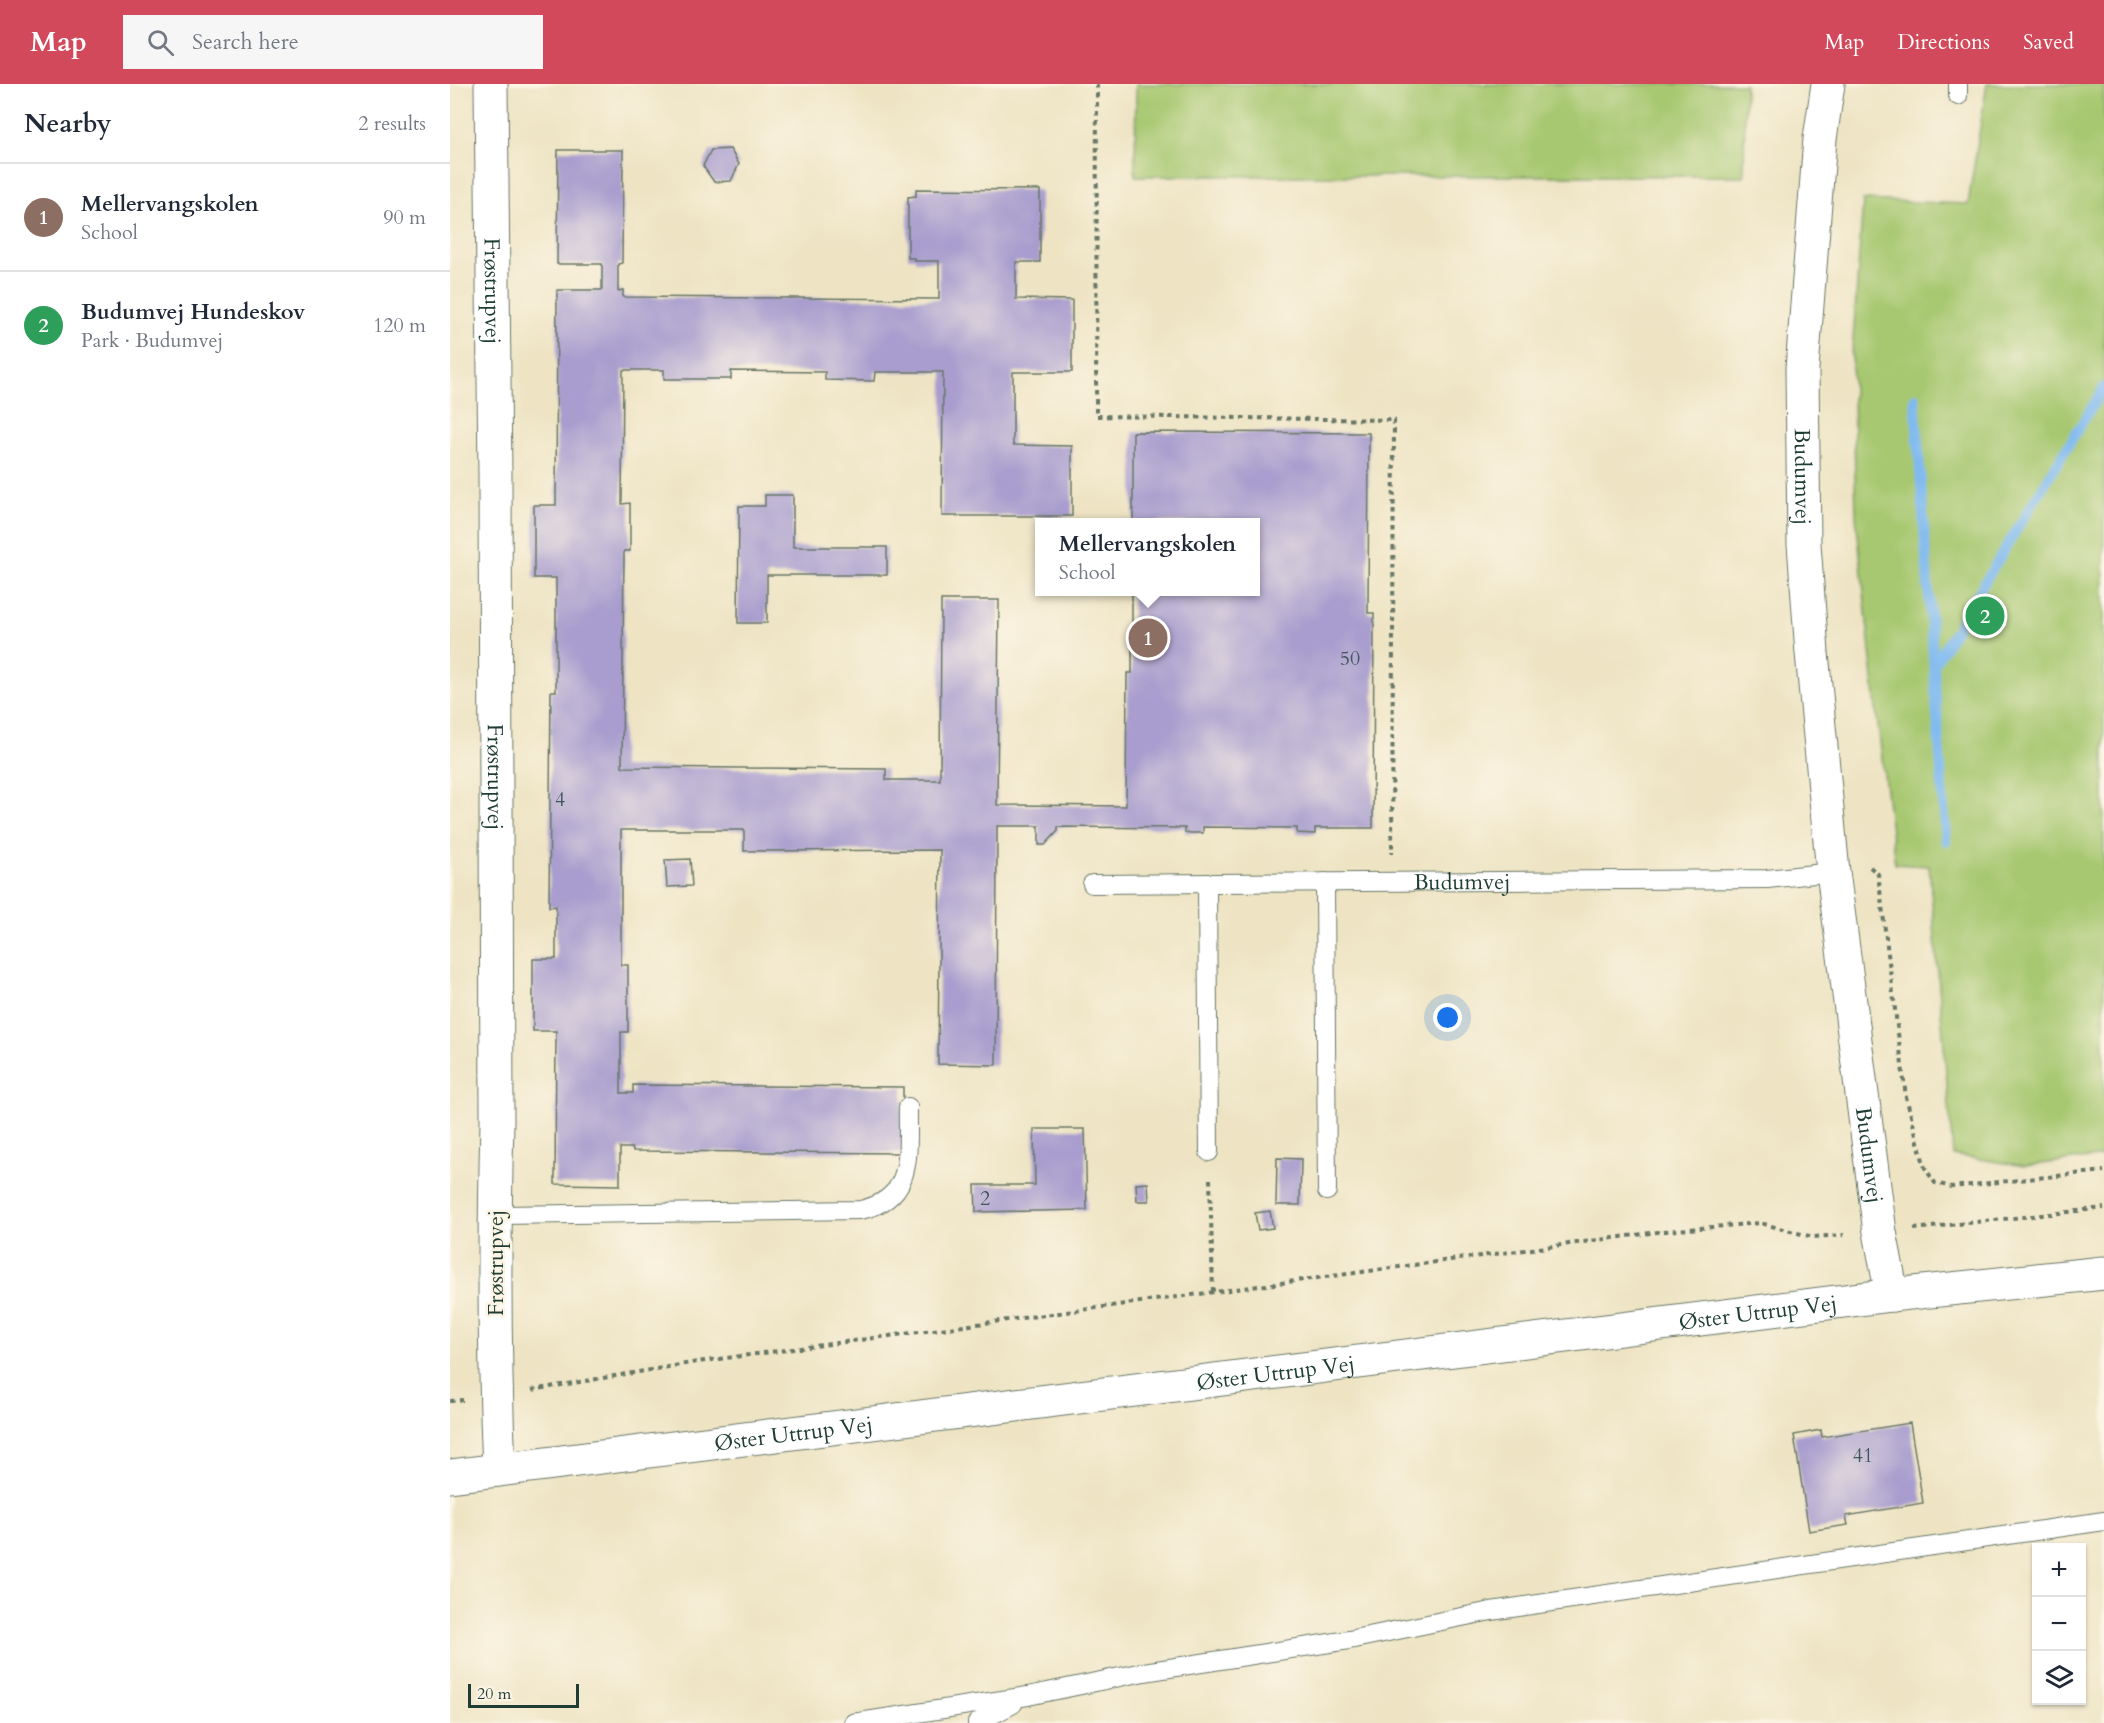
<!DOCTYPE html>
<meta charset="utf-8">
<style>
body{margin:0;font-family:Cardo,serif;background:#f6f6f7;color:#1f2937}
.controls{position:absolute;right:18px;bottom:18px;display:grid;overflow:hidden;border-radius:0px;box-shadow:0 2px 4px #0004}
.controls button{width:54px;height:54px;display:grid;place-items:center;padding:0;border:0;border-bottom:2px solid #e0e1e3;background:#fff;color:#1f2937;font:30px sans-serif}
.scale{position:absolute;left:18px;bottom:15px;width:111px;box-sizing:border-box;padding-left:6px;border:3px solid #1f3d34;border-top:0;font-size:16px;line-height:21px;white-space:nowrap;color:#1f3d34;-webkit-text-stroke:4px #fcf5e5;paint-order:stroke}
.you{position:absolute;left:998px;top:934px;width:21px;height:21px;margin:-15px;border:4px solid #fff;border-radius:50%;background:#1a73e8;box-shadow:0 0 0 9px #1a73e833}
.badge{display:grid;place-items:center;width:39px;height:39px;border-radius:50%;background:#d1495b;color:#fff;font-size:20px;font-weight:700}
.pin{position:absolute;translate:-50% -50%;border:3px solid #fff;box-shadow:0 2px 6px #0006}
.popup{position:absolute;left:585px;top:434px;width:225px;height:78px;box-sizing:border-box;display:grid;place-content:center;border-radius:0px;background:#fff;filter:drop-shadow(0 2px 4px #0005);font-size:20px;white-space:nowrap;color:#747a83}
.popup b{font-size:22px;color:#1f2937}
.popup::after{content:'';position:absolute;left:50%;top:100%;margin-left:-12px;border:12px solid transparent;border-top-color:#fff}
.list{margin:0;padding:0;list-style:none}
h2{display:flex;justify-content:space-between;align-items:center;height:78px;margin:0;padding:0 24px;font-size:26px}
h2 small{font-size:20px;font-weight:400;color:#747a83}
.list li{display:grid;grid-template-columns:39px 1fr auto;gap:18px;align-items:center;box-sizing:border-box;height:108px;padding:0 24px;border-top:2px solid #e0e1e3}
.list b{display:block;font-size:22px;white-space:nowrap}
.list p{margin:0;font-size:20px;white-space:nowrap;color:#747a83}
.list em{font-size:20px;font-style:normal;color:#747a83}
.icon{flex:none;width:33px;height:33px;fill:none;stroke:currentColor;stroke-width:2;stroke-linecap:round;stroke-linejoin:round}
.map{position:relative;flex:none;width:1654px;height:1639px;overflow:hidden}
header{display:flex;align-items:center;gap:36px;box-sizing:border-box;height:84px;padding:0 30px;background:#d1495b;color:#fff}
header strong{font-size:28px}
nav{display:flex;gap:33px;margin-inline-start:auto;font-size:21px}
.search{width:420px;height:54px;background:#f6f6f7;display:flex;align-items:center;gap:15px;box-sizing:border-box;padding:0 21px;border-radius:0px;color:#747a83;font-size:22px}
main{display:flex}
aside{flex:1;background:#fff}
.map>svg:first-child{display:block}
</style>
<header>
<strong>Map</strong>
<div class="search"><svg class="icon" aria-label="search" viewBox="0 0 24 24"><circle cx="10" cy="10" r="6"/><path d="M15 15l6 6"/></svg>Search here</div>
<nav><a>Map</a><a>Directions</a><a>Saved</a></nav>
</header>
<main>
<aside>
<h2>Nearby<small>2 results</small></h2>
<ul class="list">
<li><span class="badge" style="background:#8d6e63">1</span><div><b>Mellervangskolen</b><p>School</p></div><em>90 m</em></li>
<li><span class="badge" style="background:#2e9e5b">2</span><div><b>Budumvej Hundeskov</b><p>Park · Budumvej</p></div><em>120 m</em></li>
</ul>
</aside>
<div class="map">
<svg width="1654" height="1639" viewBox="0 0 1654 1639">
<rect width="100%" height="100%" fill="#fcf5e5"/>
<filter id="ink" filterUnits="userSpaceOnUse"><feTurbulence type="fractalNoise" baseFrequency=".0167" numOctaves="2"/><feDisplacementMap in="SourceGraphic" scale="12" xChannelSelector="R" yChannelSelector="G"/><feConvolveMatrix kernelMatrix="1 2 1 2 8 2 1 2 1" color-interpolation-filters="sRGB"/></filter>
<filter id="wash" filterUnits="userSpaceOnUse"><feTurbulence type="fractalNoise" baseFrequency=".008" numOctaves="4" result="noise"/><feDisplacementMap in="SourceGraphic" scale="24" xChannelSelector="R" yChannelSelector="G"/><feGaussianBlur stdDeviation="1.35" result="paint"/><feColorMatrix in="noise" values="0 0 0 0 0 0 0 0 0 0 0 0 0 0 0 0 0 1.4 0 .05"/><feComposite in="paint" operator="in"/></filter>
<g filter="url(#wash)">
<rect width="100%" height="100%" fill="#eee4c4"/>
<g fill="#a7c871" stroke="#638252" stroke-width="1.5">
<path d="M686 0H1295L1294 92H685Z"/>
<path d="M1537 0H1654V1072L1575 1082 1503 1071 1479 782 1445 780 1427 633 1406 432 1402 270 1413 116 1518 120Z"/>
</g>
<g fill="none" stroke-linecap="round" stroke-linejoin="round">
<g stroke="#7eb9f0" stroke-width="10">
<path d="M1465 314 1496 757"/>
<path d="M1484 581 1654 303"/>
</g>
</g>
<g id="blocks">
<g fill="#a89dce">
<path d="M280 65 289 80 281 97 264 98 253 82 261 66Z"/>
<path d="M108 66H173L172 179 168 180V207L173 206V213L489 215V177H465V174H458V113L466 112V105L590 106V178H566V215L622 216V288H563V361L622 362V432H492L493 288H425L424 297 375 296V288L281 287V295H214V286H173L172 420 180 419V467H174L172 683 436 685V696H490L491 516H549L547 721 676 722 677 589H682V508H806V438H683V348L919 349 918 529H924L923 744H865V750L847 749V744L753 743V749H735V744L608 743V747L595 761H589V742H547L546 981 488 980 490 766 294 767V746H171V881H178V948H171V1009H183V1001L453 1003V1069L183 1067 182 1064H170V1101L105 1100 106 947H83V875H106V822L99 823 101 607H106V494H84V421H106L107 206H152V180H107Z"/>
<path d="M315 411H343V463H437V491H317V539H288L289 422H315Z"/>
<path d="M240 775 242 802 217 803 215 776Z"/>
<path d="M584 1045H635L637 1126 526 1128 525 1101H585Z"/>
<path d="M827 1074 851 1075 850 1121H826Z"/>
<path d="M698 1099 699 1117H687L686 1100Z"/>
<path d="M820 1127 823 1144 808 1146 805 1129Z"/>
<path d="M1460 1339 1473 1419 1396 1432 1398 1441 1359 1447 1344 1351 1371 1346 1372 1353Z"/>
</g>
</g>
</g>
<g filter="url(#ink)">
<use href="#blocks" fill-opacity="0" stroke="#677766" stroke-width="1.5"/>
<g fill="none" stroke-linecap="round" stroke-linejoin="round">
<defs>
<g id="service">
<path d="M1508 12V0"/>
<path d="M875 798 877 1107"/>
<path d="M757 799 759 1068"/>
<path id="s1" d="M642 800 1317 795 1383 788"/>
<path d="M45 1131 410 1126C466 1115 457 1068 458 1023"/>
<path d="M403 1639 578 1612 694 1588 899 1556 1041 1527 1654 1437"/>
<path d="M527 1639 563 1620"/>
</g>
<g id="minor">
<path id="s2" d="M41 0 45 392 47 1038C44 1154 44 1270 49 1386"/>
</g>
<g id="tertiary">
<path id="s3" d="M1378 0 1370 55 1352 285 1354 460 1362 569 1383 788 1430 1148 1442 1211"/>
<path id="s4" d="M0 1392 1442 1211 1654 1189"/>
</g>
</defs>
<use href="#service" stroke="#677766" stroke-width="20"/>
<use href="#minor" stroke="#677766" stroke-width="35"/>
<use href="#tertiary" stroke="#677766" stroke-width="35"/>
<g stroke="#677766" stroke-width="4" stroke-dasharray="4.5 4.5" stroke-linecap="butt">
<path d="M647 0 646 332 944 336 942 770"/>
<path d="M1420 783 1428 790 1456 1013 1475 1084 1485 1099 1502 1103 1654 1087"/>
<path d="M760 1095 763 1208"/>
<path d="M1464 1145 1654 1124"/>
<path d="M82 1306 247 1278 1215 1147 1310 1139 1363 1153 1394 1151"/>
<path d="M0 1317 13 1316"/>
</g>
<use href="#service" stroke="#fff" stroke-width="18"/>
<use href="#minor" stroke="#fff" stroke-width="33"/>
<use href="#tertiary" stroke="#fff" stroke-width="33"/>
</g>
</g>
<g text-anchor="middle" stroke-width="5" stroke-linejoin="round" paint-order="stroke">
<g font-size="20" fill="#41555a">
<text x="900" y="581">50</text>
<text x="110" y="722">4</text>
<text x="535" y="1121">2</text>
<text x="1413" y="1378">41</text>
</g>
<g font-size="22" fill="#1f3d34" stroke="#fcf5e5">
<text dy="8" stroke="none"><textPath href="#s2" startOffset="207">Frøstrupvej</textPath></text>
<text dy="8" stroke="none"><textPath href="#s3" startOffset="394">Budumvej</textPath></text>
<text dy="8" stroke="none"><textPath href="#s2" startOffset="693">Frøstrupvej</textPath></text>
<text dy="8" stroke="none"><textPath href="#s1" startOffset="370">Budumvej</textPath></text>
<text dy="8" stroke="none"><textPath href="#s3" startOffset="1076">Budumvej</textPath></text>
<text transform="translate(45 1179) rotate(-90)" y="8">Frøstrupvej</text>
<text dy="8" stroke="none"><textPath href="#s4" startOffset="1318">Øster Uttrup Vej</textPath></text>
<text dy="8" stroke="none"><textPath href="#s4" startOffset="832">Øster Uttrup Vej</textPath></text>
<text dy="8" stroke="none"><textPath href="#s4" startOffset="346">Øster Uttrup Vej</textPath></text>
</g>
</g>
</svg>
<div class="controls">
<button>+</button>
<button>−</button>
<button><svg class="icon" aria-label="layers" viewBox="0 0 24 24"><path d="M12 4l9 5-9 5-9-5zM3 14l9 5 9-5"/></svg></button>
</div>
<div class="scale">20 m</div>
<div class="you"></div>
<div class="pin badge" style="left:698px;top:554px;background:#8d6e63">1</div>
<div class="popup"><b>Mellervangskolen</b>School</div>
<div class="pin badge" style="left:1535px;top:532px;background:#2e9e5b">2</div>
</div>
</main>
